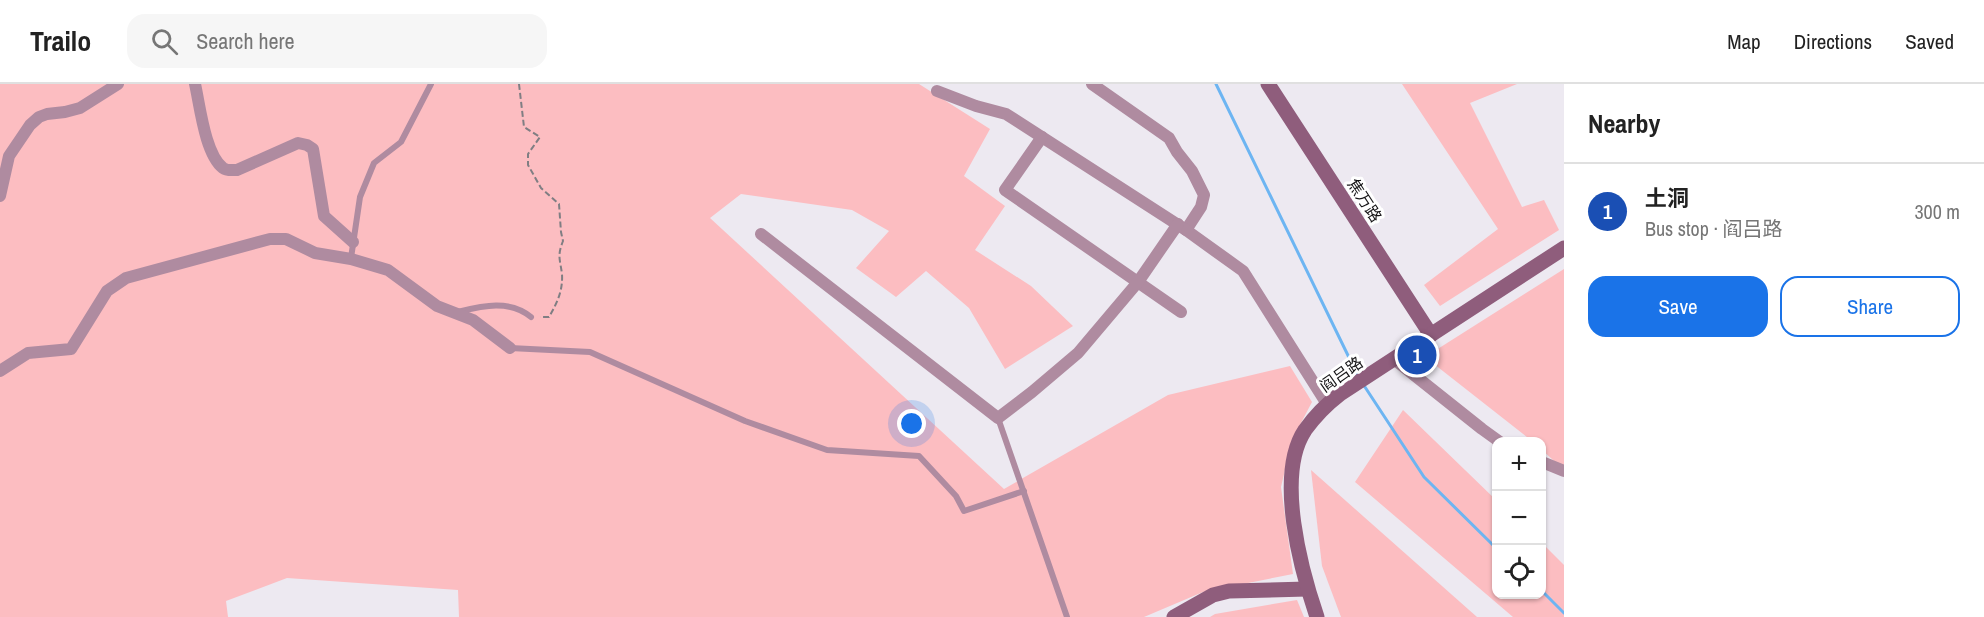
<!DOCTYPE html>
<meta charset="utf-8">
<style>
body{margin:0;font-family:"Archivo Narrow","Noto Sans SC",sans-serif;background:#f6f6f6;color:#222}
.controls{position:absolute;right:18px;bottom:18px;display:grid;overflow:hidden;border-radius:12px;box-shadow:0 2px 4px #0004}
.controls button{width:54px;height:54px;display:grid;place-items:center;padding:0;border:0;border-bottom:2px solid #e0e0e0;background:#fff;color:#222;font:30px sans-serif}
.you{position:absolute;left:912px;top:340px;width:21px;height:21px;margin:-15px;border:4px solid #fff;border-radius:50%;background:#1a73e8;box-shadow:0 0 0 9px #1a73e833}
.badge{display:grid;place-items:center;width:39px;height:39px;border-radius:50%;background:#1a73e8;color:#fff;font-size:20px;font-weight:700}
.pin{position:absolute;translate:-50% -50%;border:3px solid #fff;box-shadow:0 2px 6px #0006}
.list{margin:0;padding:0;list-style:none}
h2{display:flex;justify-content:space-between;align-items:center;height:78px;margin:0;padding:0 24px;font-size:26px}
h2 small{font-size:20px;font-weight:400;color:#767676}
.list li{display:grid;grid-template-columns:39px 1fr auto;gap:18px;align-items:center;box-sizing:border-box;height:96px;padding:0 24px;border-top:2px solid #e0e0e0}
.list b{display:block;font-size:22px;white-space:nowrap}
.list p{margin:0;font-size:20px;white-space:nowrap;color:#767676}
.list em{font-size:20px;font-style:normal;color:#767676}
.actions{display:flex;gap:12px;padding:18px 24px}
.actions a{flex:1;padding:14px 0;border:2px solid #1a73e8;border-radius:18px;text-align:center;font-size:21px;color:#1a73e8}
.actions .main{background:#1a73e8;color:#fff}
.icon{flex:none;width:33px;height:33px;fill:none;stroke:currentColor;stroke-width:2;stroke-linecap:round;stroke-linejoin:round}
.map{position:relative;flex:none;width:1564px;height:533px;overflow:hidden}
header{display:flex;align-items:center;gap:36px;box-sizing:border-box;height:84px;padding:0 30px;background:#fff;border-bottom:2px solid #e0e0e0}
header strong{font-size:28px}
nav{display:flex;gap:33px;margin-inline-start:auto;font-size:21px}
.search{width:420px;height:54px;background:#f6f6f6;display:flex;align-items:center;gap:15px;box-sizing:border-box;padding:0 21px;border-radius:18px;color:#767676;font-size:22px}
main{display:flex}
aside{flex:1;background:#fff}
.map>svg:first-child{display:block}
</style>
<header>
<strong>Trailo</strong>
<div class="search"><svg class="icon" aria-label="search" viewBox="0 0 24 24"><circle cx="10" cy="10" r="6"/><path d="M15 15l6 6"/></svg>Search here</div>
<nav><a>Map</a><a>Directions</a><a>Saved</a></nav>
</header>
<main>
<div class="map">
<svg width="1564" height="533" viewBox="0 0 1564 533">
<rect width="100%" height="100%" fill="#ede9f1"/>
<g fill="#fcbdc1">
<path d="M0 0H919L990 45 964 92 1005 122 975 166 1031 202 1073 242 1005 285 969 224 926 187 896 213 856 184 889 147 852 126 741 110 710 134 1004 405 1168 311 1290 282 1312 318 1292 356 1281 403 1293 490 1203 508 1144 533H459L458 506 287 494 226 517 228 533H0Z"/>
<path d="M1402 0H1517L1470 19 1522 123 1544 116 1559 146 1440 222 1424 201 1498 145Z"/>
<path d="M1564 185V386L1542 366V358L1532 357 1425 273Z"/>
<path d="M1403 326 1496 416V510H1542V459L1564 481V533H1513L1355 398Z"/>
<path d="M1311 386 1477 533H1341L1322 482Z"/>
<path d="M1297 516 1304 533H1210L1215 530Z"/>
</g>
<g fill="none" stroke-linecap="round" stroke-linejoin="round">
<g stroke="#6db5f2" stroke-width="3">
<path d="M1216 0 1358 292"/>
<path d="M1363 300 1424 393 1496 464"/>
<path d="M1542 507 1564 529"/>
</g>
<path stroke="#807e83" stroke-width="2" stroke-dasharray="6 3" stroke-linecap="butt" d="M519 0 524 43 540 53 528 70V81L541 104 559 120 561 148 563 157C557 172 560 175 562 190 563 207 557 219 549 233H540"/>
<g stroke="#af8ba0" stroke-width="6">
<path d="M351 174 360 113 374 79 401 58 431 0"/>
<path d="M457 228C482 222 509 215 531 233"/>
<path d="M510 264 590 268 745 337 827 366 919 372 956 412 964 427 1024 407"/>
<path d="M998 334 1067 533"/>
</g>
<g stroke="#af8ba0" stroke-width="12">
<path d="M195 0C200 22 205 70 223 84 227 87 231 86 237 86L298 59 307 61 313 65 324 132 353 158"/>
<path d="M1092 0 1169 54 1177 68 1192 87 1204 111 1201 123 1186 146"/>
<path d="M937 7 976 22 1006 30 1186 146 1243 187 1327 320"/>
<path d="M1042 53 1005 106 1181 228"/>
<path d="M0 112 9 72 30 41 39 33 47 30 65 28 80 24 118 0"/>
<path d="M761 150 998 334 1032 308 1078 269 1138 198 1178 140"/>
<path d="M1394 275 1482 345 1500 358"/>
<path d="M0 287 28 269 71 265 107 207 126 194 270 155H286L315 169 351 175 388 186 437 222 473 236 510 264"/>
<path d="M1542 378 1564 387"/>
</g>
<g stroke="#8f5d7c" stroke-width="15">
<path d="M1268 0 1431 251"/>
<path d="M1174 533 1213 511 1229 507 1307 505"/>
<path d="M1317 533C1301 486 1275 391 1305 346 1315 332 1327 320 1340 310L1564 164"/>
</g>
</g>
<g text-anchor="middle" stroke-width="6" stroke-linejoin="round" paint-order="stroke">
<g font-size="16" fill="#141315" stroke="#fff">
<text transform="translate(1365 116) rotate(57)" y="6">焦万路</text>
<text transform="translate(1341 290) rotate(-35)" y="6">阎吕路</text>
</g>
</g>
</svg>
<div class="controls">
<button>+</button>
<button>−</button>
<button><svg class="icon" aria-label="locate" viewBox="0 0 24 24"><circle cx="12" cy="12" r="6"/><path d="M12 2v4M12 18v4M2 12h4M18 12h4"/></svg></button>
</div>
<div class="you"></div>
<div class="pin badge" style="left:1417px;top:271px;background:#1a4fb4">1</div>
</div>
<aside>
<h2>Nearby<small></small></h2>
<ul class="list">
<li><span class="badge" style="background:#1a4fb4">1</span><div><b>土洞</b><p>Bus stop · 阎吕路</p></div><em>300 m</em></li>
</ul>
<div class="actions"><a class="main">Save</a><a>Share</a></div>
</aside>
</main>
